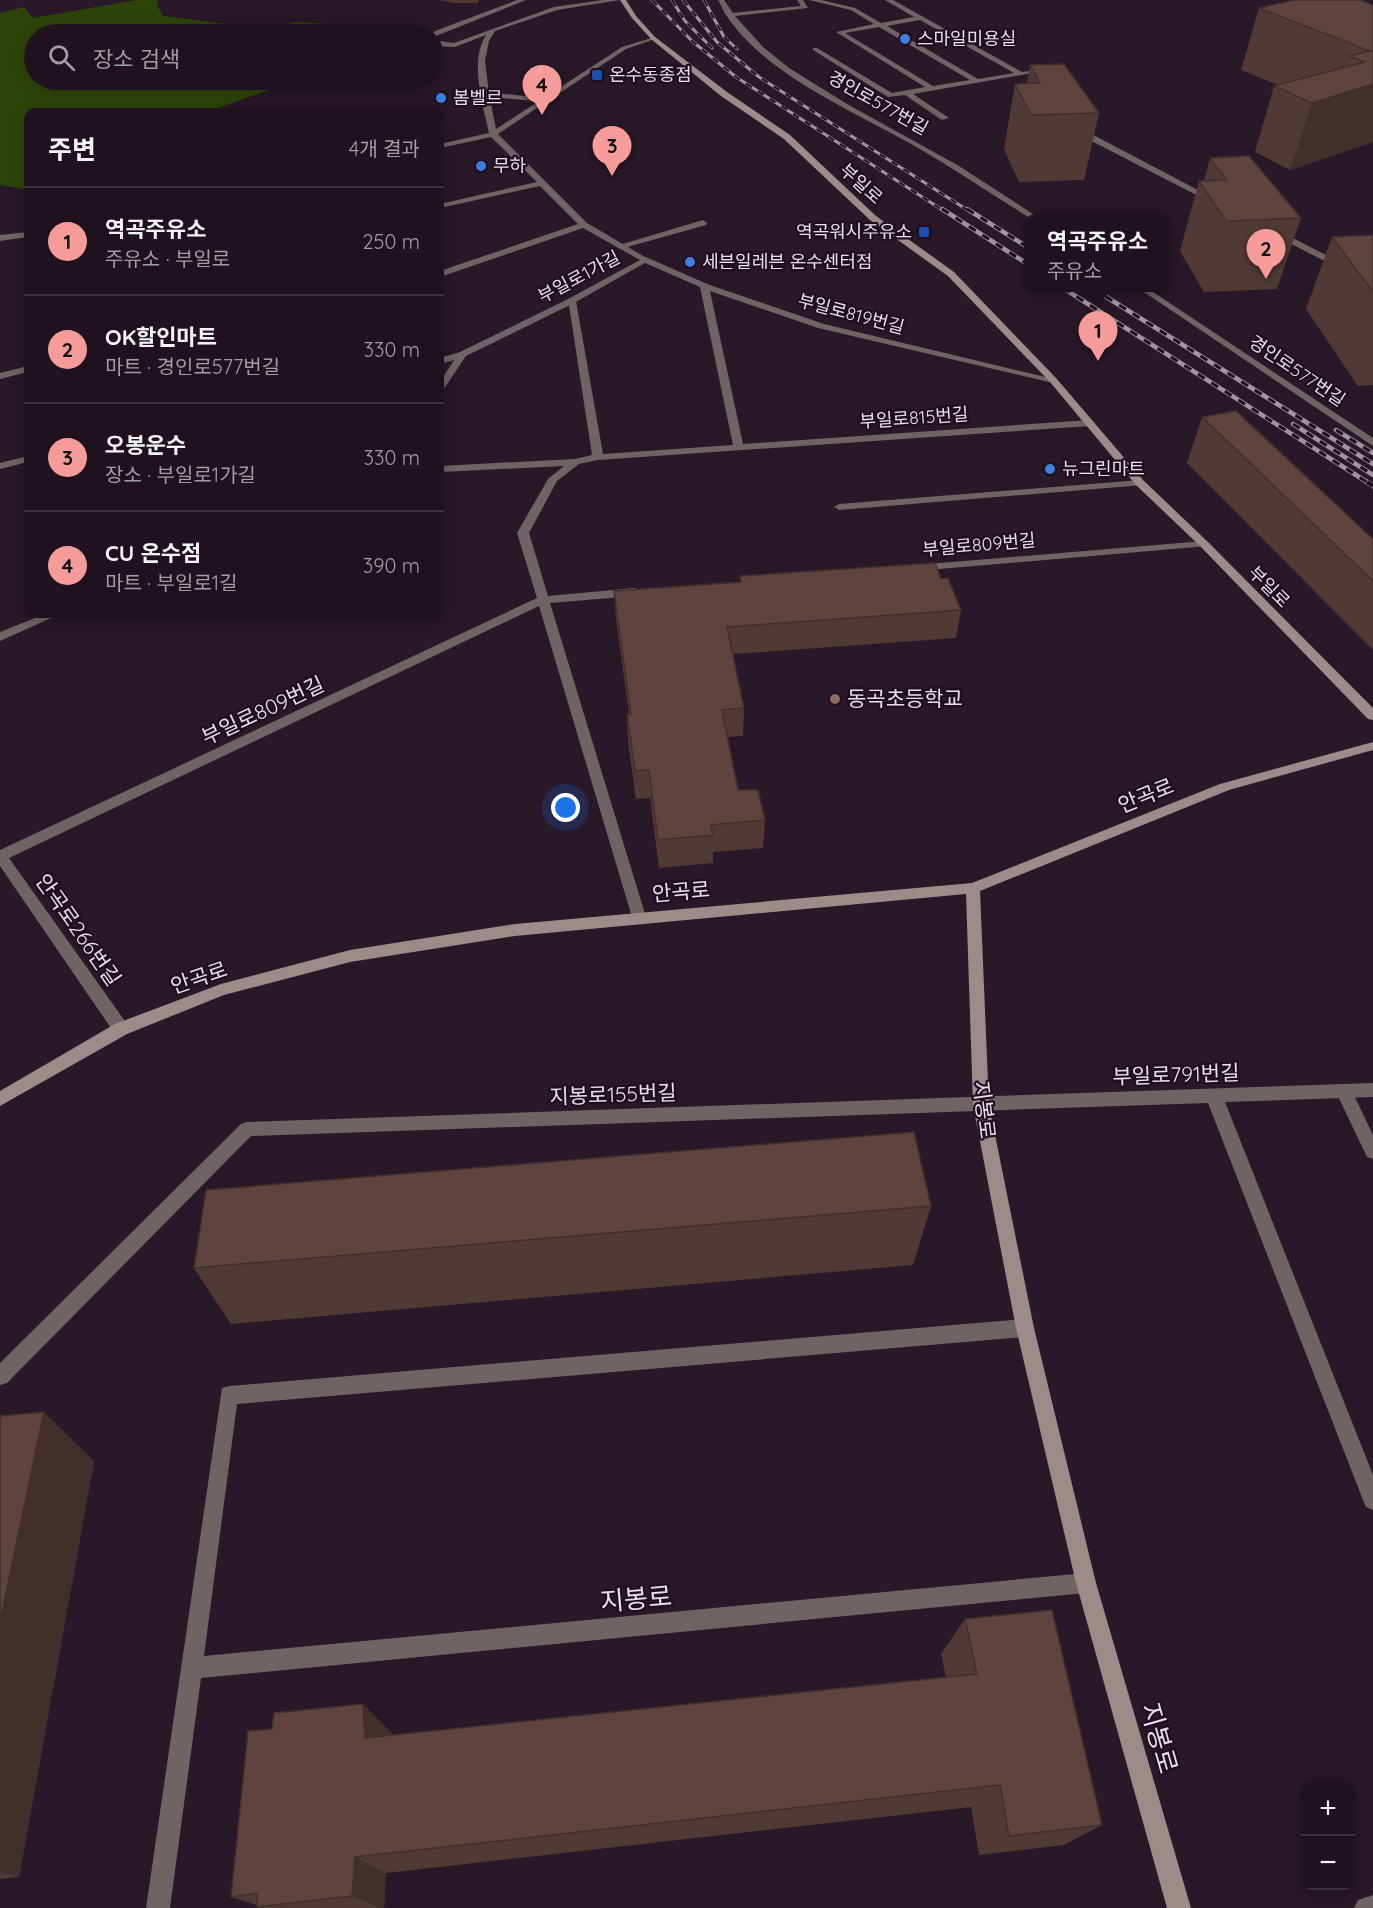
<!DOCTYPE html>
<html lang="ko">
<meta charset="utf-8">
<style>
body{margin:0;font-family:Quicksand,"Noto Sans KR",sans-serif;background:#2c202b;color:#f1f3f6}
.controls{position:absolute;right:18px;bottom:18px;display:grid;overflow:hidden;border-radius:12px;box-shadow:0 3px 15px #0003}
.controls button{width:54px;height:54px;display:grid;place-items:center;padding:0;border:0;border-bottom:2px solid #3c323c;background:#1f121e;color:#f1f3f6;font:30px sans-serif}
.you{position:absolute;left:566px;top:808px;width:21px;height:21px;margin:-15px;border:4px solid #fff;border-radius:50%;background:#1a73e8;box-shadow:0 0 0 9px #1a73e833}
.badge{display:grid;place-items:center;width:39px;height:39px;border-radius:50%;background:#f59b9a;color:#111;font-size:20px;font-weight:700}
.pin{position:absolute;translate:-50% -50px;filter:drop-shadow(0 2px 3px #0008)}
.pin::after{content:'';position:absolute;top:32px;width:21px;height:18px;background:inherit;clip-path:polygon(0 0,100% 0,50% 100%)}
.popup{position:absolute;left:1024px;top:214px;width:147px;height:78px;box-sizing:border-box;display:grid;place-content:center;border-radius:12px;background:#1f121e;filter:drop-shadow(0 2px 4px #0005);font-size:20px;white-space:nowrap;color:#a19ea4}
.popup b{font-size:22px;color:#f1f3f6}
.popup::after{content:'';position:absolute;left:50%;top:100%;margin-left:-12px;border:12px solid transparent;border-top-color:#1f121e}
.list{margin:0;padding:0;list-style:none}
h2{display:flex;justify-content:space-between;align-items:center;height:78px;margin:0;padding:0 24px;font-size:26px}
h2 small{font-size:20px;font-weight:400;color:#a19ea4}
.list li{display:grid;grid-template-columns:39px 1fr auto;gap:18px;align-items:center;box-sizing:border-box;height:108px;padding:0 24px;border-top:2px solid #3c323c}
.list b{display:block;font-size:22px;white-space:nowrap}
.list p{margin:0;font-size:20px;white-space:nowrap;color:#a19ea4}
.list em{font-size:20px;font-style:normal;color:#a19ea4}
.icon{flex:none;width:33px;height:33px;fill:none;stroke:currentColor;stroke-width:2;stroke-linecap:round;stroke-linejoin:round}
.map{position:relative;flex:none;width:1373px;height:1908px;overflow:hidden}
.search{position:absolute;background:#1f121e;box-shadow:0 3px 15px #0003;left:24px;top:24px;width:420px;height:66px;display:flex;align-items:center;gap:15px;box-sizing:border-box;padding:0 21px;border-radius:33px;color:#a19ea4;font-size:22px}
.panel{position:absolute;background:#1f121e;box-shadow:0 3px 15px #0003;left:24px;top:108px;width:420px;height:510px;border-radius:12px}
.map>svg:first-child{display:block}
</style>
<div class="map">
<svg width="1373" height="1908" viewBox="0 0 1373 1908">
<rect width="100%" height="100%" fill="#291828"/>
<path fill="#2d4409" d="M136 0H157V5L163 16 266 29 296 22 358 26 374 34H34V80H297L212 110 196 108 185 112H28V190L0 185V13L24 7 33 18Z"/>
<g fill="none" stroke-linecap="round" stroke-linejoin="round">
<g fill="#706363" fill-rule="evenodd">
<path d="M809 0H821L855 8 881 23 914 17 885 0H893L1022 72 1047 68 1050 70 913 94 949 118 942 120 905 95 888 97 813 50V48H817L892 93 925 87 836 32 874 24 851 10ZM920 20 1014 73 978 79 887 26ZM879 27 970 80 933 86 845 33Z"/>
<path d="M444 42 446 45 434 51V47Z"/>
<path d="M485 92 545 98 549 100 545 102 482 96Z"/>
<path d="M1074 128H1080L1217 200 1210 202 1074 132Z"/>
<path d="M703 220 707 223 706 225 620 249 616 246Z"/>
<path d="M1277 230 1373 279V286L1274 235 1273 233Z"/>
<path d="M646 257 707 284 824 324 1058 380 1053 383 818 328 710 291 743 444 1090 420 1095 423 1090 426 598 460 579 464 557 481 529 533 548 596 635 588 641 592 635 596 550 603 646 917 644 921H634L632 917 539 606 9 858 127 1024 129 1029 127 1034 121 1035 115 1034 0 866V850L537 598 517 533 548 479 564 466 440 472V466L575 459 592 455 568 299 576 301 603 454 733 445 700 287 643 262 642 260Z"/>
<path d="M1140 480 1145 483 1144 485 839 510 834 507 839 504Z"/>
<path d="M1204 541 1210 544 1208 546 916 571 910 568 916 565Z"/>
<path d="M1373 1083V1097L1225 1102 1373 1475V1510L1366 1507 1363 1500 1208 1103 251 1136 7 1383 0 1385V1363L241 1124 247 1122Z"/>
<path d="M1025 1319 1032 1322 1034 1328 1032 1334 1025 1337 237 1404 204 1656 1086 1573 1093 1576 1096 1583 1093 1590 1086 1593 201 1678 170 1908H146L222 1388 229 1386Z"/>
</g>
<g fill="#706363" fill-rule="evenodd">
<path d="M517 0H526L436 36 431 34 435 31Z"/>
<path d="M603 0H620L557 10 495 31 489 41 485 61 489 94 496 129 622 47 655 37V39L626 49 498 134 587 223 650 260 574 303 466 356 443 390 440 391V382L454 360 440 364V358L460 352 568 299 640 260 583 228 440 277V271L578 224 540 186 440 208V204L537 182 491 137 440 148V144L489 133C483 104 469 62 486 35L455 47 434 46V40L454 43 554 7Z"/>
<path d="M718 0H724L733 13 801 6 797 0H803L808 8 735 16 763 47 789 68 847 104 959 166 1039 218H1030C991 194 953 168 913 145 851 110 766 75 726 15 724 12 721 5 718 0Z"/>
<path d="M28 232V237L0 241V235Z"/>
<path d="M1138 288H1147L1373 438V446Z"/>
<path d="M28 366V372L0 379V373Z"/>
<path d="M28 456V462L0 469V463Z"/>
<path d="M45 614H60L0 641V632Z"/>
<path d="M1344 1085 1350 1087 1373 1135V1159L1367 1157 1336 1092 1338 1087Z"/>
<path d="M1373 1895V1908H1354L1358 1900Z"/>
</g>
<g fill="#9f8a8a" fill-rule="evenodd">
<path d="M620 0H626L636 16 655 37 727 92 790 135 876 216 954 272 1056 378 1144 481 1208 542 1373 708V720L1368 719 1200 546 1136 485 1050 382 948 276 870 220 784 139 721 96 651 39 632 18Z"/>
<path d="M1373 742V750L1229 790 980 891 989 1105 1034 1328 1096 1583 1191 1908H1167L1076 1583 1016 1328 973 1105 966 894 515 936 350 962 224 995 127 1034 0 1106V1091L115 1024 221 984 350 950 515 924 972 883 1220 784Z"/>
</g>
<defs>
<g id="rail-far2">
<path d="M652 0 692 41 736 77 944 211"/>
<path d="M672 0 685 21 712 48"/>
<path d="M683 0 717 42 759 77 969 211"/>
<path d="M704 0 724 37 737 49"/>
</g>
<g id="rail-far1">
<path d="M942 209 1029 265"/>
<path d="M967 209 1029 248"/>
<path d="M1063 288 1370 484"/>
<path d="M1092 288 1373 464"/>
<path d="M1293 424 1373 475"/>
<path d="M1336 430 1373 453"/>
</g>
<path id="rail" d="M1367 482 1373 486"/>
</defs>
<use href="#rail-far2" stroke="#a194a0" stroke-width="3"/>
<use href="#rail-far1" stroke="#a194a0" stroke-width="4.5"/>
<use href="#rail" stroke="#a194a0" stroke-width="5"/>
<use href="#rail-far2" stroke="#1f0f1e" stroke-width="2" stroke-dasharray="7" stroke-linecap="butt"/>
<use href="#rail-far1" stroke="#1f0f1e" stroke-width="3" stroke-dasharray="8" stroke-linecap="butt"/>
<use href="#rail" stroke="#1f0f1e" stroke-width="4" stroke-dasharray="11" stroke-linecap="butt"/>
</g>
<g fill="#513a35">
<path d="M438 0H479L478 3H455Z"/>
<path d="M1373 5V142L1290 170 1255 152 1274 86 1278 85 1241 70 1259 8Z"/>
<path d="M1030 65 1099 113 1084 180 1019 182 1004 149 1015 84 1027 83Z"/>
<path d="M1210 158 1301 218 1277 289 1204 292 1180 251 1199 181H1204Z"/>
<path d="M1373 235V385L1358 386 1306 309 1332 237Z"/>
<path d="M1202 417 1373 539V650L1187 463Z"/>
<path d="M740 576 941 579 961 610 956 638 733 654 744 708 743 736 727 737 738 790 765 820 763 848 713 852V863L659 868 650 798 636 799 628 742 627 714H629L616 619 614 591 740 582Z"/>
<path d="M931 1206 913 1265 231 1324 194 1268Z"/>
<path d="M0 1416 94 1461 19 1877 0 1879Z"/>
<path d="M965 1619 1102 1825 1064 1845 979 1855 971 1807 386 1873 384 1908H259L257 1907V1905L231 1897 392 1733V1735L946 1677 941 1654Z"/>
</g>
<g fill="#422f2b">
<path d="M1373 84V142L1290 170 1312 103Z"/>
<path d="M44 1412 94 1461 19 1877 0 1872V1622Z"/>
<path d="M363 1704 392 1733 394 1765 365 1738Z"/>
<path d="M355 1857 386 1873 384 1908H381L352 1896Z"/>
</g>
<g fill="#5e433e" stroke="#422f2b" stroke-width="1.5">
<path d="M1295 0H1360L1373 5V84L1312 103 1274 86 1365 62 1349 56 1370 51 1259 8Z"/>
<path d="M1064 64 1099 113 1031 115 1015 84 1040 83 1030 65Z"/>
<path d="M1249 156 1301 218 1226 221 1199 181 1227 180 1210 158Z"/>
<path d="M1373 235V292L1332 237Z"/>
<path d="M1236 411 1373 539V581L1202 417Z"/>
<path d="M935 563 941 579 948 578 961 610 727 627 744 708 722 710 738 790H758L765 820 711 825 713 835 658 840 649 770 635 771 627 714H631L614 591 741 582 740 576Z"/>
<path d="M914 1132 931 1206 194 1268 206 1190Z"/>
<path d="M44 1412 0 1622V1416Z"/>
<path d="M1052 1610 1102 1825 1009 1836 1000 1785 355 1857 352 1896 257 1907V1893L231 1897 248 1731 272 1729 274 1713 363 1704 365 1738 977 1674 965 1619Z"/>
</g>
<g fill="#3f7fe0" stroke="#1f0f1e" stroke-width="2">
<circle cx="905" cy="39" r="6"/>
<circle cx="441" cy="98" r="6"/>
<circle cx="481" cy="166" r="6"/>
<circle cx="690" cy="262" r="6"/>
<circle cx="1050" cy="469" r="6"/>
</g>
<g fill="#1a4fb4" stroke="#1f0f1e" stroke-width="2">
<rect x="591" y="69" width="12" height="12" rx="3"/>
<rect x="918" y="226" width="12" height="12" rx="3"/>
</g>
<circle fill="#8d6e63" stroke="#1f0f1e" stroke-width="2" cx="835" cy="699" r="6"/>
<g text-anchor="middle" stroke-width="4.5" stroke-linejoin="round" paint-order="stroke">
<g font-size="18" fill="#eadfe9" stroke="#1f0f1e" text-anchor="start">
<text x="917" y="45">스마일미용실</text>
<text x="609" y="81">온수동종점</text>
<text x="453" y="104">봄벨르</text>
<text x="493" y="172">무하</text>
<text x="912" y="238" text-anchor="end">역곡워시주유소</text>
<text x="702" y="268">세븐일레븐 온수센터점</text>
<text x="1062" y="475">뉴그린마트</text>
</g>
<g font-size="18" fill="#eadfe9" stroke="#1f0f1e">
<text transform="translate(878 103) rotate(29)" y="6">경인로577번길</text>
<text transform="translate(861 184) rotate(42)" y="6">부일로</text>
<text transform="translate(579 277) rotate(-28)" y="6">부일로1가길</text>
<text transform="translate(851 314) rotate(15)" y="6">부일로819번길</text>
<text transform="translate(1297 371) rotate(34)" y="6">경인로577번길</text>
<text transform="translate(914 418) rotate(-4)" y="6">부일로815번길</text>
<text transform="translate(979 545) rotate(-5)" y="6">부일로809번길</text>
<text transform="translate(1269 587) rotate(45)" y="6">부일로</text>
</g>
<g font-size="21" fill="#eadfe9" stroke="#1f0f1e" text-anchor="start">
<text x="847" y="706">동곡초등학교</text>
</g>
<g font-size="21" fill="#eadfe9" stroke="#1f0f1e">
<text transform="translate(263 711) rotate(-25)" y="7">부일로809번길</text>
<text transform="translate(1146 796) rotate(-22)" y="7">안곡로</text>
<text transform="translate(681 892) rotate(-5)" y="7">안곡로</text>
<text transform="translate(78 930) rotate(55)" y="7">안곡로266번길</text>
<text transform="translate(199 978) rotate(-19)" y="7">안곡로</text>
<text transform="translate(1176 1075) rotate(-2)" y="7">부일로791번길</text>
<text transform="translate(613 1095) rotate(-2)" y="7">지봉로155번길</text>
<text transform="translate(984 1110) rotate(83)" y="7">지봉로</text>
</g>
<g font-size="26" fill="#eadfe9" stroke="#1f0f1e">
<text transform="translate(636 1599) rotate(-5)" y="9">지봉로</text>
<text transform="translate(1159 1738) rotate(74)" y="9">지봉로</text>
</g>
</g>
</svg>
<div class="controls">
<button>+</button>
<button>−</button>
</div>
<div class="you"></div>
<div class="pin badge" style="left:1098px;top:361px">1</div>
<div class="popup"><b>역곡주유소</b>주유소</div>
<div class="pin badge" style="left:1266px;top:279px">2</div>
<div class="pin badge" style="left:612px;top:176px">3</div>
<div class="pin badge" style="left:542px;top:115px">4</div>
<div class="search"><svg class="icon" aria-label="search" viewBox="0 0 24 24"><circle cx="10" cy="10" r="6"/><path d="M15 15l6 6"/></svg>장소 검색</div>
<section class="panel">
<h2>주변<small>4개 결과</small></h2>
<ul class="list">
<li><span class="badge">1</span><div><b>역곡주유소</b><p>주유소 · 부일로</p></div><em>250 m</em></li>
<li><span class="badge">2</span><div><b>OK할인마트</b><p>마트 · 경인로577번길</p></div><em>330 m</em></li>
<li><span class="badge">3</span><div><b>오봉운수</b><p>장소 · 부일로1가길</p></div><em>330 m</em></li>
<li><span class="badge">4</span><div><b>CU 온수점</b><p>마트 · 부일로1길</p></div><em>390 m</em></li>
</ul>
</section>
</div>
